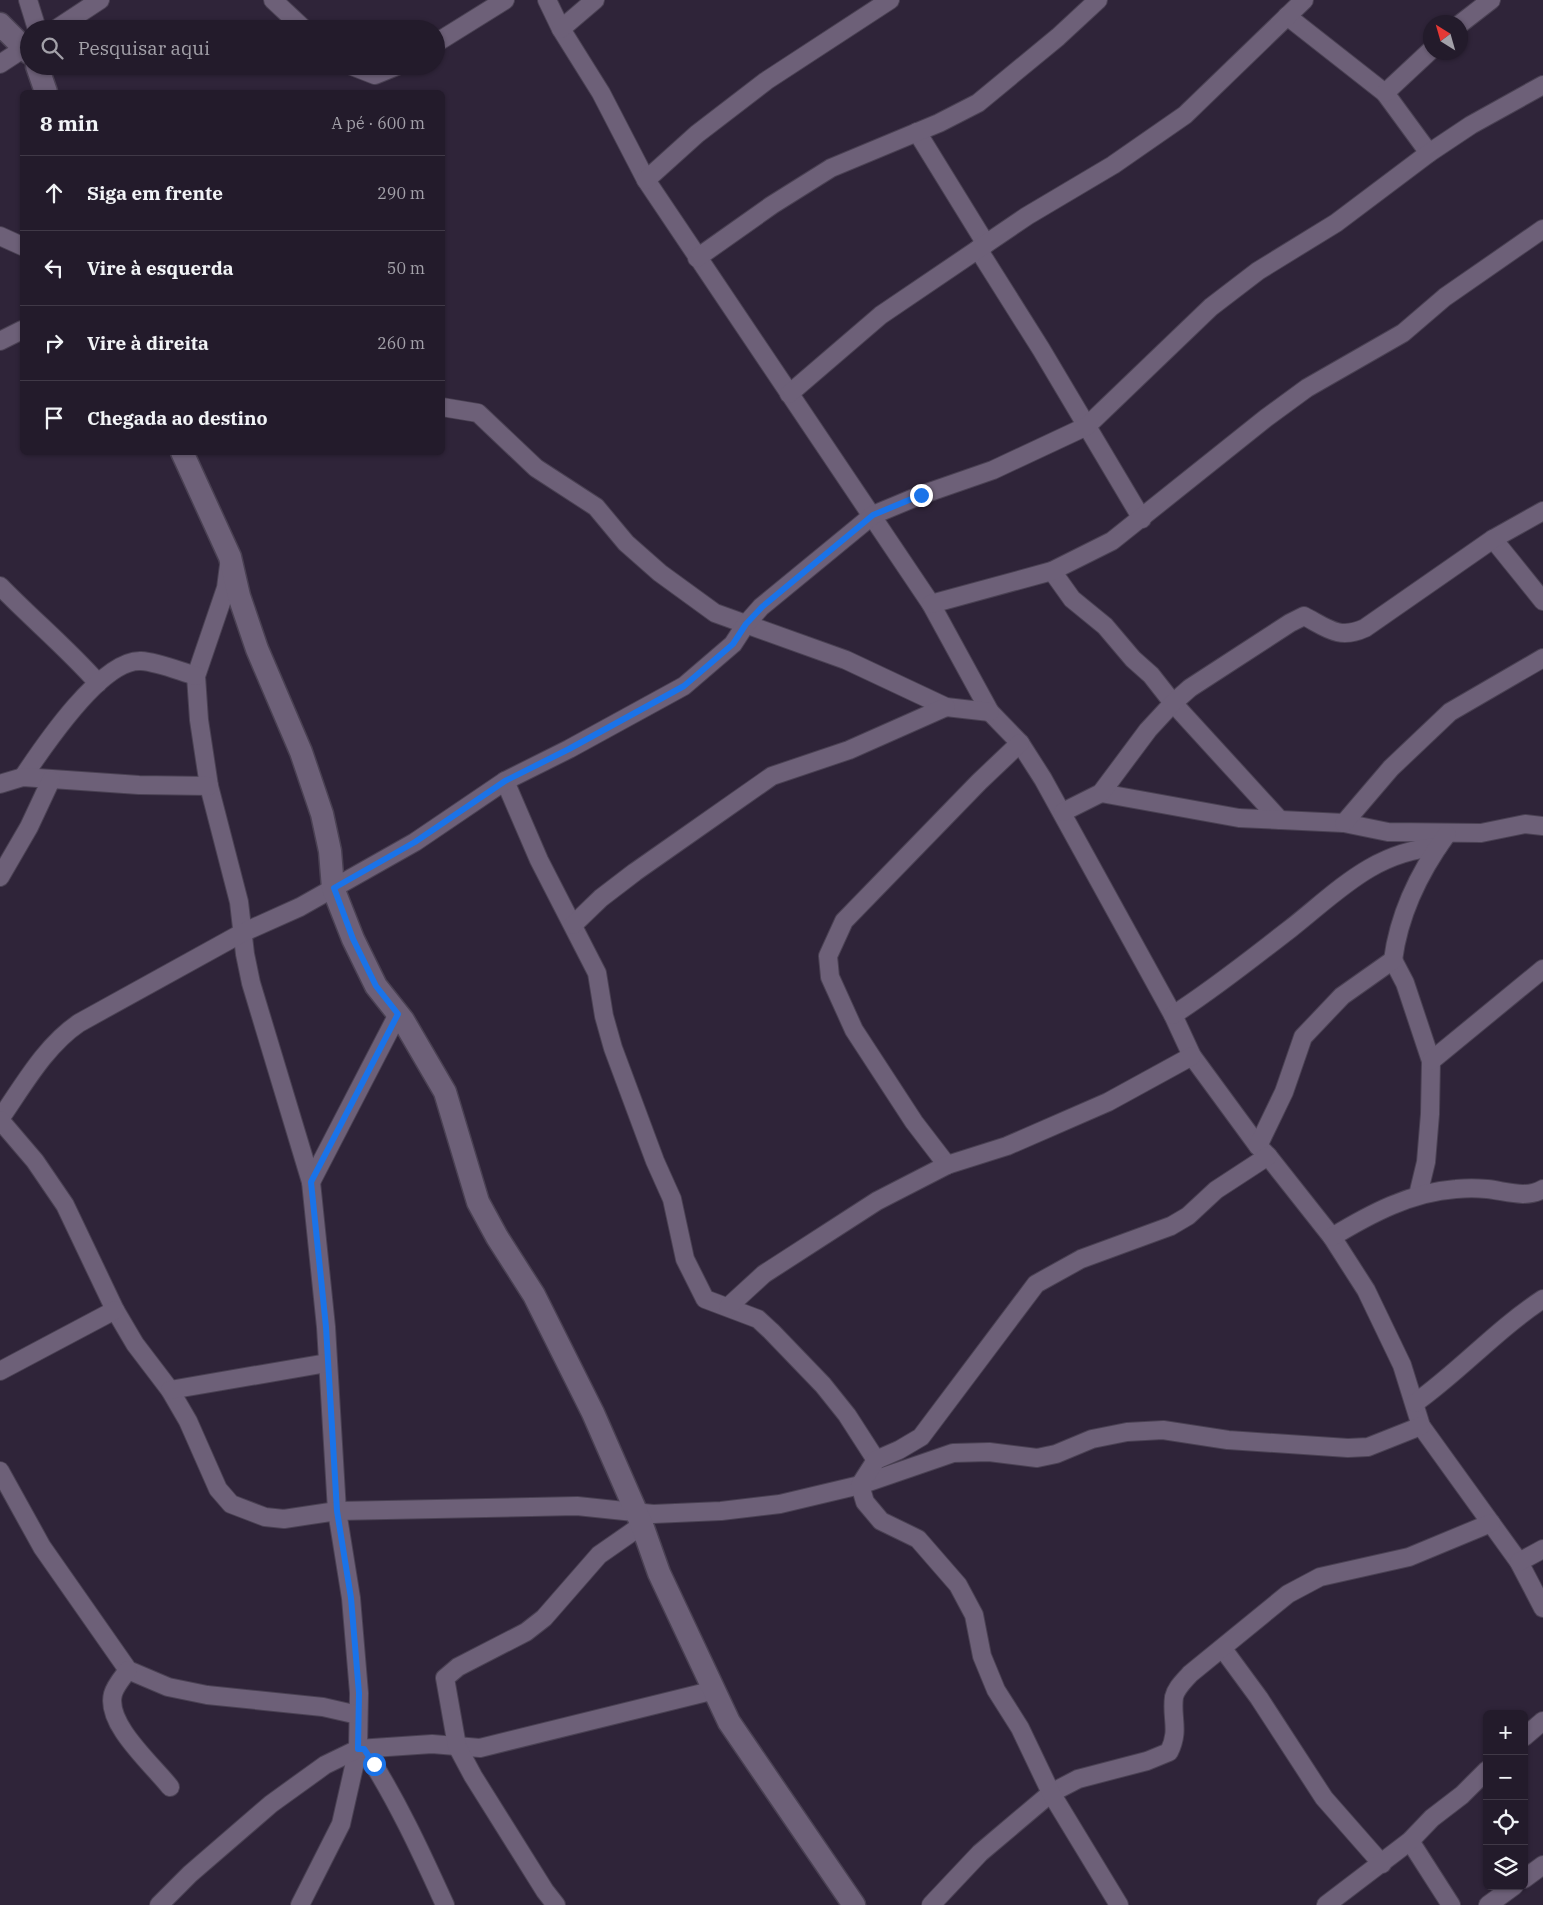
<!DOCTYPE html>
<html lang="pt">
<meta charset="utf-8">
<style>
body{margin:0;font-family:"IBM Plex Serif",serif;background:#2b2433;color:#f1f3f6}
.controls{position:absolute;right:15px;bottom:15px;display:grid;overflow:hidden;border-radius:8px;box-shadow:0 1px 4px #0004}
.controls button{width:45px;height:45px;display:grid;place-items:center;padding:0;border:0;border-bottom:1px solid #403947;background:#231b2b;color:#f1f3f6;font:25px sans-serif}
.compass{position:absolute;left:1423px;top:15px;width:45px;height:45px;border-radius:50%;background:#231b2b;box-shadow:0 1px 4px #0004;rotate:323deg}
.stop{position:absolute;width:15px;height:15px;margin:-11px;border:4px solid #1a73e8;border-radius:50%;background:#fff}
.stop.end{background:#1a73e8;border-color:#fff;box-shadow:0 1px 5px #0008}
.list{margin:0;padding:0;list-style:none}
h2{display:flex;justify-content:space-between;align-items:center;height:65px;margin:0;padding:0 20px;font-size:21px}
h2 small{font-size:16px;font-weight:400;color:#a3a1a9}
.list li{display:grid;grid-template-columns:32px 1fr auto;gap:15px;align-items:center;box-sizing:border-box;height:75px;padding:0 20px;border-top:1px solid #403947}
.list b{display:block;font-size:19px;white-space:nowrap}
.list em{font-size:16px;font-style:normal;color:#a3a1a9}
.icon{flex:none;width:28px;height:28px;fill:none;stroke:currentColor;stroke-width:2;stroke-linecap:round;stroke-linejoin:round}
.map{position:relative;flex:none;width:1543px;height:1905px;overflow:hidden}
.search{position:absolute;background:#231b2b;box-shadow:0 1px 4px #0004;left:20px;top:20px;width:425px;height:55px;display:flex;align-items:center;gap:12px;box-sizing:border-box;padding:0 18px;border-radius:28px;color:#a3a1a9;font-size:19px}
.panel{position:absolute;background:#231b2b;box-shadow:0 1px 4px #0004;left:20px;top:90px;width:425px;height:365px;border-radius:8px}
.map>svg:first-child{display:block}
</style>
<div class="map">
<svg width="1543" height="1905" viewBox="0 0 1543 1905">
<rect width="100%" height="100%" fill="#2f2439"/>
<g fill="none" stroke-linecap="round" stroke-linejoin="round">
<defs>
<g id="minor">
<path d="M28 0 37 29"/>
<path d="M273 0 304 29"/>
<path d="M547 0 561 29 601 93 646 180 931 604 990 712 1020 743 1043 779 1173 1015 1192 1056 1258 1146 1268 1156 1332 1237 1366 1290 1402 1365 1421 1426 1519 1562 1543 1608"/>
<path d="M1287 16 1385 93 1429 153"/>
<path d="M1460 24 1491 0"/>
<path d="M56 29 100 0"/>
<path d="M561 29 595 0"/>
<path d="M436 43 505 0"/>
<path d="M0 64 29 45"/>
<path d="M352 66 375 75 397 66"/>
<path d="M1385 93 1430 51"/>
<path d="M917 132 986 244"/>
<path d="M646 180 697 134 766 81 890 0"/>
<path d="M0 236 22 246"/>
<path d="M978 249 1041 349 1142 519"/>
<path d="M697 258 772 205 831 168 939 123 978 103 1058 37 1098 0"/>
<path d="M0 341 22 330"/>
<path d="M789 394 881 315 1027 216 1113 165 1185 115 1304 0"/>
<path d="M442 407 478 413 536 468 596 507 626 543 660 573 715 613 846 660 946 707 990 712"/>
<path d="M1493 539 1543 601"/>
<path d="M229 565 226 588 196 676 199 720 209 786 239 902 245 954 251 983 311 1182 326 1327 337 1511 351 1598 359 1693 358 1749 341 1824 300 1905"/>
<path d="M1052 571 1072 599 1105 626 1133 659 1151 675 1173 703 1280 820"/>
<path d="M0 586C32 619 67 648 98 683"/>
<path d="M931 604 1052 571 1112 541 1266 418 1307 388 1403 333 1445 297 1543 229"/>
<path d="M23 777C43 747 102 659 141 661 158 662 179 671 196 676"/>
<path d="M505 781 539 860 597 973 604 1016 613 1048 655 1161 672 1199 685 1259 705 1299 758 1319 771 1331 823 1385 847 1415 876 1460"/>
<path d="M0 784 23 777 139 785 209 786"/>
<path d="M1101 793 1239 818 1344 823 1388 832 1481 833 1525 824 1543 826"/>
<path d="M1063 812 1101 793 1148 730 1173 703 1190 688 1290 623 1304 616C1327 628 1339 640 1365 628L1493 539 1543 511"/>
<path d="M1344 823 1391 768 1450 712 1543 658"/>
<path d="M0 877 29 827 51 780"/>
<path d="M573 925 601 898 635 872 772 776 849 750 946 707"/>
<path d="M1393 960 1405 983 1431 1061 1430 1114 1426 1162 1418 1195"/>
<path d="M1173 1015C1214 989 1251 959 1290 929 1337 892 1374 851 1438 847"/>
<path d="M1431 1061 1543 969"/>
<path d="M0 1119C23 1086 45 1046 79 1023L242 933 300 907 415 842 505 781 569 749 684 686 733 644 746 624 761 607 873 515 921 495 993 470 1087 426 1211 307 1258 271 1336 223 1429 153 1471 125 1543 85"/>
<path d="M0 1120 35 1161 65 1205 115 1310 135 1344 170 1390 188 1421 218 1489 231 1504 265 1517 284 1519 337 1511 577 1506 653 1514 721 1511 780 1504 860 1485 953 1453 989 1452 1037 1458 1056 1454 1092 1439 1127 1432 1163 1430 1228 1440 1348 1448 1368 1447 1421 1426"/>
<path d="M1258 1146 1284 1092 1303 1037 1342 996 1393 960C1399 914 1420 871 1447 834"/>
<path d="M947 1165 914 1122 854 1030 830 977 828 956 844 921 979 782 1020 743"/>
<path d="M311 1182 398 1014"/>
<path d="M1332 1237C1370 1214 1411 1192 1456 1189 1466 1188 1477 1188 1487 1189 1506 1191 1526 1199 1543 1189"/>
<path d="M728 1307 764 1274 877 1201 947 1165 1007 1146 1108 1102 1192 1056"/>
<path d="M0 1371 115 1310"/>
<path d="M170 1390 327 1363"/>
<path d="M1415 1403C1460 1371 1497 1329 1543 1299"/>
<path d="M0 1471 42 1547 128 1670 168 1687 207 1695 323 1707 358 1715"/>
<path d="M1519 1562 1543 1549"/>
<path d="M1223 1649 1259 1698 1324 1798 1382 1864"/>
<path d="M128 1670C123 1677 115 1686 113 1694 105 1724 153 1765 170 1787"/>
<path d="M1524 1737 1543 1721"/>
<path d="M364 1749C396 1798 421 1852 445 1905"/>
<path d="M1410 1841 1451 1905"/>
<path d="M1524 1879 1543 1865"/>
<path d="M159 1905 190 1874 271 1804 325 1765 358 1749 432 1744 480 1748 715 1690"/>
<path d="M556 1905 545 1891 473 1776 457 1746 445 1678 458 1667 526 1632 544 1618 599 1555 642 1525"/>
<path d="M931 1905 980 1853 1051 1793 1078 1779 1147 1761 1169 1752C1180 1730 1171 1718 1174 1697 1176 1688 1184 1681 1190 1674L1288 1594 1320 1577 1409 1557 1491 1523"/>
<path d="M1119 1905 1051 1793 1020 1728 996 1690 982 1656 974 1615 958 1585 918 1539 881 1521 865 1502 860 1485 876 1460 899 1450 921 1437 1036 1284 1081 1259 1171 1226 1188 1216 1216 1190 1268 1156"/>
<path d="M1326 1905 1410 1841 1432 1818 1462 1795 1487 1770"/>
<path d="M1488 1905 1514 1886"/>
</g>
<g id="tertiary">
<path d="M0 24 29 53"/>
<path d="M37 66 46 92"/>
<path d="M182 452 230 557 239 596 257 649 301 752 322 814 330 851 333 888 353 939 376 986 403 1020 445 1092 478 1202 497 1237 534 1295 593 1413 642 1525 659 1573 729 1722 854 1905"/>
</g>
</defs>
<use href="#minor" stroke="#4a4153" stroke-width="20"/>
<use href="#tertiary" stroke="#4a4153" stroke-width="25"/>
<use href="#minor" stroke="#6d6078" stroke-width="18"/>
<use href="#tertiary" stroke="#6d6078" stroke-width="22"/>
</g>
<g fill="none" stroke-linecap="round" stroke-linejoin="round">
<path stroke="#1a73e8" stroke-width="6" d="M374 1764 364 1749H358L359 1693 351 1598 337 1511 326 1327 311 1182 398 1014 376 986 353 939 334 888 415 842 505 781 569 749 684 686 733 644 746 624 762 607 873 515 921 495"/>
</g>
</svg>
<div class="controls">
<button>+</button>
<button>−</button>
<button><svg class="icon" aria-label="locate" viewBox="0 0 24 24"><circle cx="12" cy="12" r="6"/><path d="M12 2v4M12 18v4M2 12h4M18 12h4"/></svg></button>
<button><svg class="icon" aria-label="layers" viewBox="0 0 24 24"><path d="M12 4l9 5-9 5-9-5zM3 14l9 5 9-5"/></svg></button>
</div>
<svg class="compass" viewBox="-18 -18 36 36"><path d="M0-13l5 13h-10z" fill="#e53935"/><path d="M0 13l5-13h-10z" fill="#a3a1a9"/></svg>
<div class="stop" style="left:374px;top:1764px"></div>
<div class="stop end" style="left:921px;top:495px"></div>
<div class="search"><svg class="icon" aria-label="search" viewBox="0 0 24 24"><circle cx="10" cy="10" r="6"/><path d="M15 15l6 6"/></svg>Pesquisar aqui</div>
<section class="panel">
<h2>8 min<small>A pé · 600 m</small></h2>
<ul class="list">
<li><svg class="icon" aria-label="ahead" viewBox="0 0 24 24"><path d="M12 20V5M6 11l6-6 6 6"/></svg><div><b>Siga em frente</b></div><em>290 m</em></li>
<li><svg class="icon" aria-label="left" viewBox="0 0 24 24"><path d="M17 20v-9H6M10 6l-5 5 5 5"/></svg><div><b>Vire à esquerda</b></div><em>50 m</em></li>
<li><svg class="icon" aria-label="right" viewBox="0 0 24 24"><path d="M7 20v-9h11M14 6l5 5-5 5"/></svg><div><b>Vire à direita</b></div><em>260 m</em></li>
<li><svg class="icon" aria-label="arrive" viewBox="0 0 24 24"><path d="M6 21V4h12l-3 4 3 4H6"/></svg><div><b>Chegada ao destino</b></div></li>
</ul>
</section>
</div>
